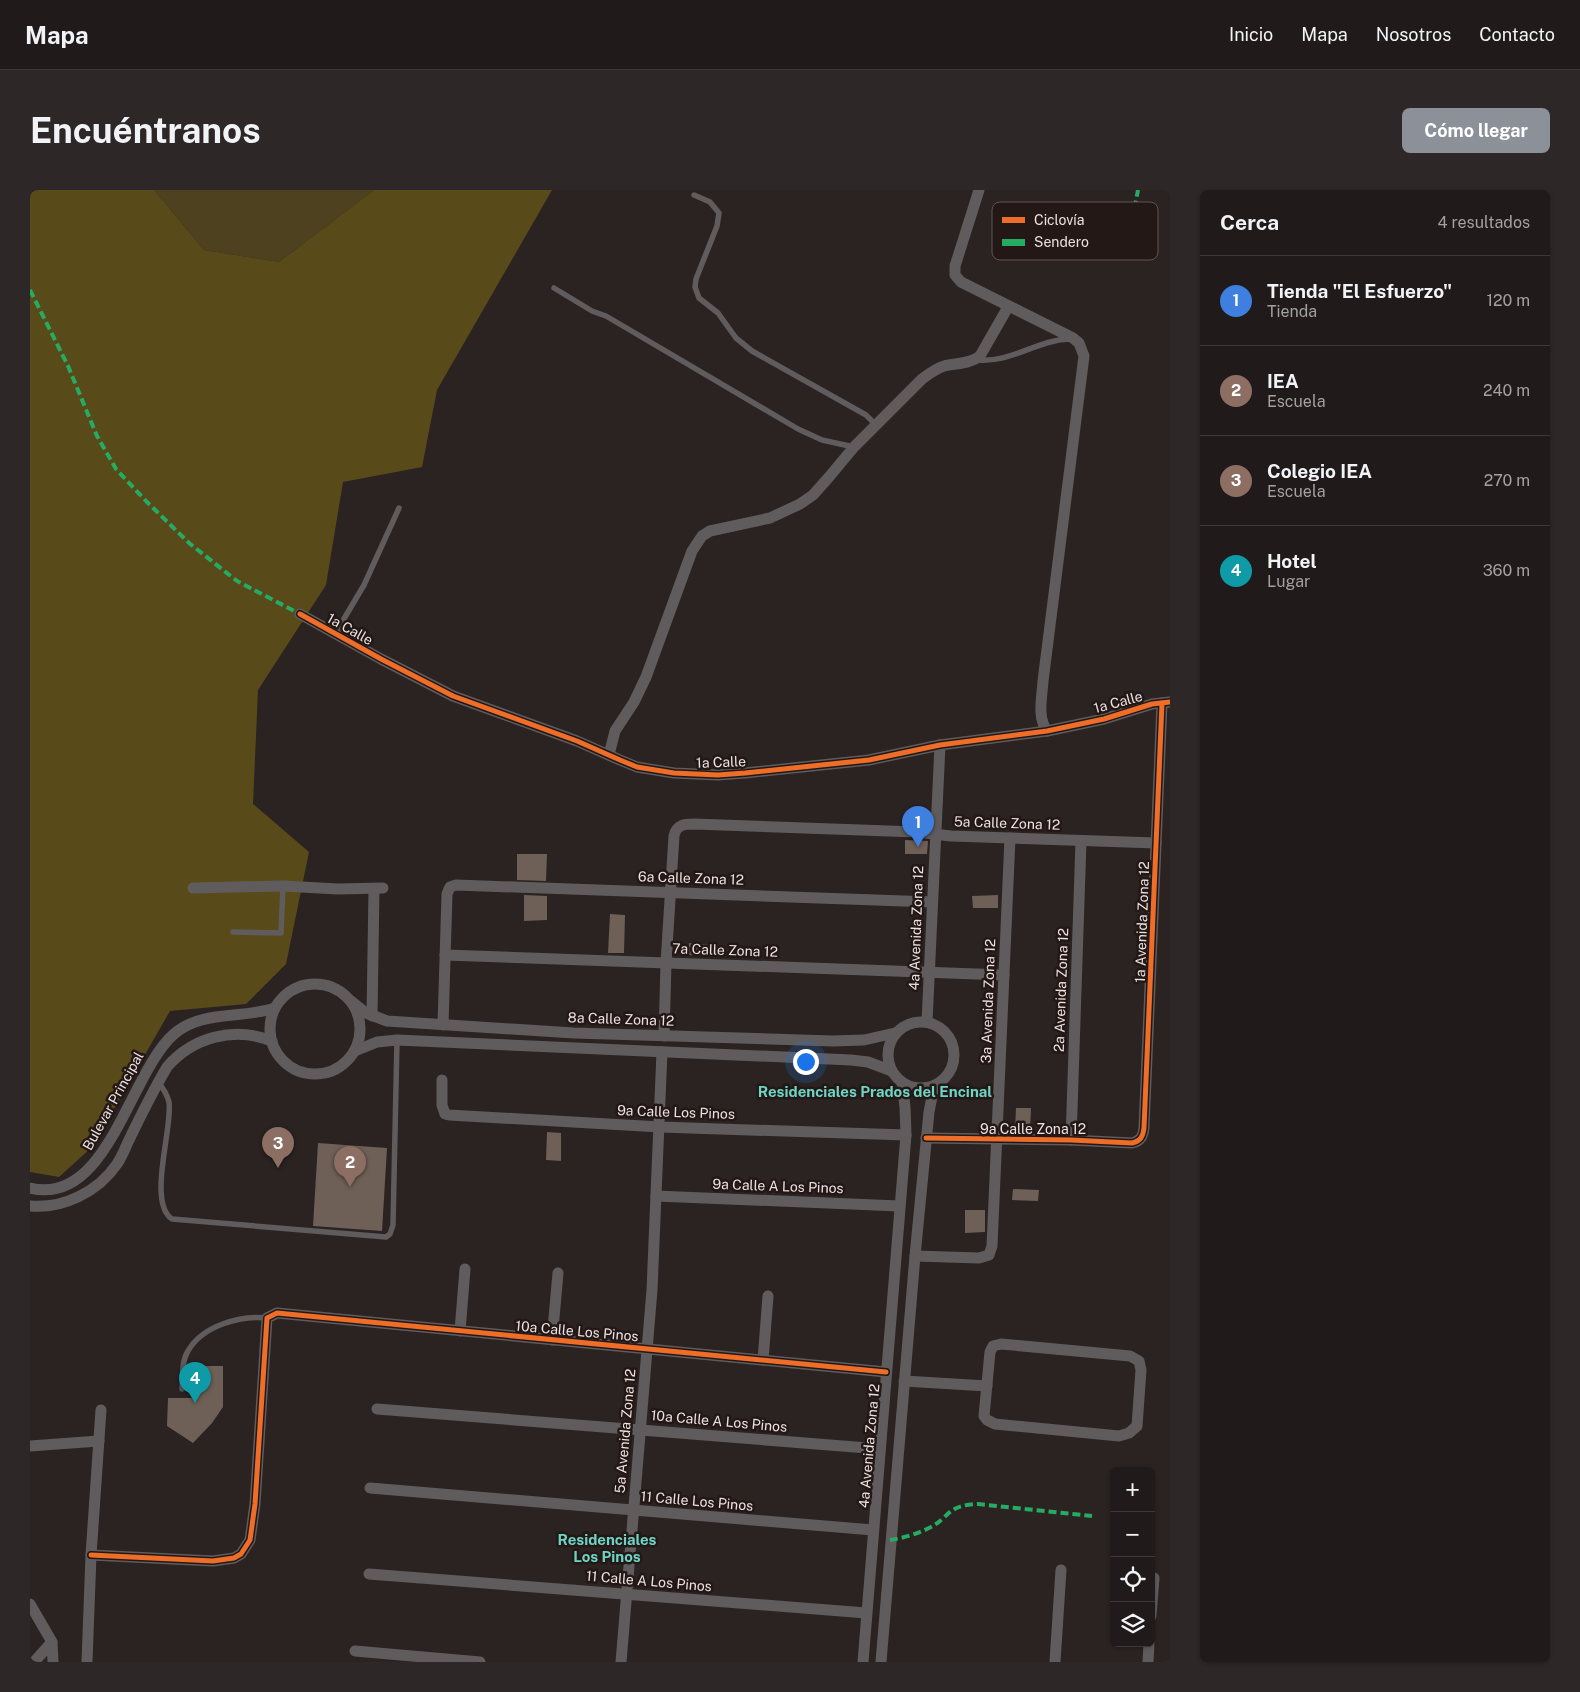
<!DOCTYPE html>
<html lang="es">
<meta charset="utf-8">
<style>
body{margin:0;font-family:"Public Sans",sans-serif;background:#2d2727;color:#f1f3f6}
.controls{position:absolute;right:15px;bottom:15px;display:grid;overflow:hidden;border-radius:8px;box-shadow:0 1px 4px #0004}
.controls button{width:45px;height:45px;display:grid;place-items:center;padding:0;border:0;border-bottom:1px solid #3d3839;background:#201a1a;color:#f1f3f6;font:25px sans-serif}
.you{position:absolute;left:775px;top:871px;width:18px;height:18px;margin:-12px;border:4px solid #fff;border-radius:50%;background:#1a73e8;box-shadow:0 0 0 8px #1a73e833}
.badge{display:grid;place-items:center;width:32px;height:32px;border-radius:50%;background:#8c9099;color:#fff;font-size:16px;font-weight:700}
.pin{position:absolute;translate:-50% -41px;filter:drop-shadow(0 1px 2px #0008)}
.pin::after{content:'';position:absolute;top:26px;width:18px;height:15px;background:inherit;clip-path:polygon(0 0,100% 0,50% 100%)}
.list{margin:0;padding:0;list-style:none}
h2{display:flex;justify-content:space-between;align-items:center;height:65px;margin:0;padding:0 20px;font-size:21px}
h2 small{font-size:16px;font-weight:400;color:#a2a1a2}
.list li{display:grid;grid-template-columns:32px 1fr auto;gap:15px;align-items:center;box-sizing:border-box;height:90px;padding:0 20px;border-top:1px solid #3d3839}
.list b{display:block;font-size:19px;white-space:nowrap}
.list p{margin:0;font-size:16px;white-space:nowrap;color:#a2a1a2}
.list em{font-size:16px;font-style:normal;color:#a2a1a2}
.icon{flex:none;width:28px;height:28px;fill:none;stroke:currentColor;stroke-width:2;stroke-linecap:round;stroke-linejoin:round}
.map{position:relative;flex:none;width:1140px;height:1472px;overflow:hidden;border-radius:8px}
header{display:flex;align-items:center;gap:30px;box-sizing:border-box;height:70px;padding:0 25px;background:#201a1a;border-bottom:1px solid #3d3839}
header strong{font-size:24px}
nav{display:flex;gap:28px;margin-inline-start:auto;font-size:18px}
.intro{display:flex;align-items:center;justify-content:space-between;box-sizing:border-box;height:120px;padding:0 30px}
h1{margin:0;font-size:35px}
.button{padding:12px 22px;border-radius:8px;background:#8c9099;color:#fff;font-size:18px;font-weight:700}
main{display:flex;gap:30px;padding:0 30px}
aside{flex:1;background:#201a1a;border-radius:8px;box-shadow:0 1px 4px #0004}
.map>svg:first-child{display:block}
</style>
<header>
<strong>Mapa</strong>
<nav><a>Inicio</a><a>Mapa</a><a>Nosotros</a><a>Contacto</a></nav>
</header>
<div class="intro"><h1>Encuéntranos</h1><a class="button">Cómo llegar</a></div>
<main>
<div class="map">
<svg width="1140" height="1472" viewBox="0 0 1140 1472">
<rect width="100%" height="100%" fill="#2a2322"/>
<path fill="#4d411f" d="M124 0H344L249 72 174 60Z"/>
<path fill="#594a19" d="M0 0H124L174 60 249 72 344 0H522L407 200 392 277 313 292 296 395 228 500 223 614 279 662 256 774 216 814 140 821 62 957 29 987 0 982Z"/>
<g fill="#6e6056">
<path d="M875 650 898 651 897 664H875Z"/>
<path d="M487 664H517L516 691 487 690Z"/>
<path d="M494 705 517 706V730L494 731Z"/>
<path d="M968 705V718H943L942 706Z"/>
<path d="M580 724 595 725 594 763H578Z"/>
<path d="M659 753 693 756 692 767 658 765Z"/>
<path d="M986 918H1001L1000 942H985Z"/>
<path d="M517 942 531 943V971L516 970Z"/>
<path d="M288 953 357 958 352 1041 283 1036Z"/>
<path d="M983 999 1009 1000 1008 1011 982 1010Z"/>
<path d="M935 1020H955V1042L935 1043Z"/>
<path d="M163 1176H193V1217L182 1233 163 1253 137 1236 138 1208H164Z"/>
</g>
<g fill="none" stroke-linecap="round" stroke-linejoin="round">
<g stroke="#605c5d" stroke-width="5.5">
<path d="M664 5 680 12 689 23 687 36 666 89 665 97 669 108 688 123 706 148 722 161 836 225 842 231 845 237"/>
<path d="M524 98 562 121 576 126 768 239 792 250 824 257"/>
<path d="M947 170C982 173 1007 150 1039 149"/>
<path d="M305 444 334 395 369 318"/>
<path d="M203 742 251 743 253 696"/>
<path d="M128 892C133 898 137 904 139 912 143 938 117 1012 142 1029L356 1047 360 1044 363 1035 367 850"/>
<path d="M152 1199C153 1187 151 1172 158 1161 172 1136 210 1125 237 1128"/>
</g>
<g stroke="#605c5d" stroke-width="11">
<path d="M949 0 925 76V85L931 92 1043 148 1049 153 1054 166 1013 491C1012 508 1007 527 1017 541"/>
<path d="M270 424 351 469 423 506 547 551 590 570 607 577 644 583 688 585 715 583 839 570 910 555 1017 541 1074 529 1122 514 1140 512"/>
<path d="M579 565 585 541 604 512 616 487 662 361 672 346 680 341 740 328 770 314 783 305 799 287 824 257 892 189C899 184 905 179 914 176 926 173 940 174 950 166L978 117"/>
<path d="M163 698 253 696 308 699 353 698"/>
<path d="M415 765 974 785"/>
<circle cx="285" cy="839" r="45"/>
<path d="M321 811 336 823 357 831 544 843 803 851 834 850 865 843"/>
<path d="M342 826 344 699"/>
<circle cx="891" cy="865" r="33"/>
<path d="M897 832 910 555"/>
<path d="M413 835 417 704 420 697 426 695 902 712"/>
<path d="M634 846 636 773 644 646C646 635 654 634 664 634L887 642 921 646 1126 653"/>
<path d="M325 861 347 852 367 850 821 870 838 872 862 881"/>
<path d="M412 890V915L415 924 419 925 630 937 876 945"/>
<path d="M896 948 1041 950 1102 953C1111 951 1113 946 1114 938L1132 513"/>
<path d="M1041 950 1051 651"/>
<path d="M0 998C78 1017 99 883 144 844 171 820 212 829 245 818"/>
<path d="M626 1006 869 1016"/>
<path d="M0 1016C33 1019 68 1002 87 974 92 967 95 958 99 950 111 925 123 901 137 877 163 847 204 836 242 851"/>
<path d="M885 1066 949 1068 959 1065 962 1056 980 648"/>
<path d="M430 1141 435 1079"/>
<path d="M522 1150 528 1083"/>
<path d="M971 1154 1100 1166 1109 1171 1111 1180 1107 1236 1099 1243 1089 1246 965 1234 957 1230 954 1226 960 1162 963 1156Z"/>
<path d="M733 1170 738 1106"/>
<path d="M874 1191 957 1196"/>
<path d="M347 1219 850 1259"/>
<path d="M0 1256 69 1251"/>
<path d="M340 1298 843 1340"/>
<path d="M61 1365 183 1371 204 1368 211 1364 220 1350 225 1314 237 1128 247 1123 856 1182"/>
<path d="M339 1384 836 1423"/>
<path d="M0 1414 22 1452 23 1472"/>
<path d="M1121 1426 1124 1388"/>
<path d="M325 1461 450 1472"/>
<path d="M4 1472 22 1452"/>
<path d="M57 1472 61 1365 71 1220"/>
<path d="M591 1472 622 1100 632 862"/>
<path d="M833 1472 876 945 875 917 872 892"/>
<path d="M851 1472 885 1066 899 922 904 896"/>
<path d="M1025 1472 1031 1380"/>
<path d="M1118 1472 1119 1453"/>
</g>
<g stroke="#26ab63" stroke-width="4" stroke-dasharray="8 4" stroke-linecap="butt">
<path d="M1100 42 1108 0"/>
<path d="M0 100 38 176 67 246 86 279 117 312 159 353 207 391 270 424"/>
<path d="M860 1350C873 1348 887 1344 899 1338 921 1327 916 1315 948 1314L1062 1326"/>
</g>
<defs>
<g id="cycleway">
<path d="M270 424 351 469 423 506 547 551 590 570 607 577 644 583 688 585 715 583 839 570 910 555 1017 541 1074 529 1122 514 1140 512"/>
<path d="M896 948 1041 950 1102 953C1111 951 1113 946 1114 938L1132 513"/>
<path d="M61 1365 183 1371 204 1368 211 1364 220 1350 225 1314 237 1128 247 1123 856 1182"/>
</g>
</defs>
<use href="#cycleway" stroke="#231815" stroke-width="8"/>
<use href="#cycleway" stroke="#ee6e29" stroke-width="5"/>
</g>
<g text-anchor="middle" stroke-width="5" stroke-linejoin="round" paint-order="stroke">
<g font-size="14" fill="#eae1e0" stroke="#231815">
<text transform="translate(320 439) rotate(29)" y="5">1a Calle</text>
<text transform="translate(1088 512) rotate(-15)" y="5">1a Calle</text>
<text transform="translate(691 572) rotate(-2)" y="5">1a Calle</text>
<text transform="translate(977 633) rotate(2)" y="5">5a Calle Zona 12</text>
<text transform="translate(661 688) rotate(2)" y="5">6a Calle Zona 12</text>
<text transform="translate(1112 732) rotate(-88)" y="5">1a Avenida Zona 12</text>
<text transform="translate(886 738) rotate(-88)" y="5">4a Avenida Zona 12</text>
<text transform="translate(695 760) rotate(2)" y="5">7a Calle Zona 12</text>
<text transform="translate(1031 800) rotate(-88)" y="5">2a Avenida Zona 12</text>
<text transform="translate(958 811) rotate(-88)" y="5">3a Avenida Zona 12</text>
<text transform="translate(591 829) rotate(2)" y="5">8a Calle Zona 12</text>
<text transform="translate(83 911) rotate(-61)" y="5">Bulevar Principal</text>
<text transform="translate(646 922) rotate(2)" y="5">9a Calle Los Pinos</text>
<text x="1003" y="944">9a Calle Zona 12</text>
<text transform="translate(748 996) rotate(2)" y="5">9a Calle A Los Pinos</text>
<text transform="translate(547 1141) rotate(5)" y="5">10a Calle Los Pinos</text>
<text transform="translate(689 1231) rotate(5)" y="5">10a Calle A Los Pinos</text>
<text transform="translate(595 1241) rotate(-85)" y="5">5a Avenida Zona 12</text>
<text transform="translate(839 1256) rotate(-85)" y="5">4a Avenida Zona 12</text>
<text transform="translate(667 1311) rotate(5)" y="5">11 Calle Los Pinos</text>
<text transform="translate(619 1391) rotate(5)" y="5">11 Calle A Los Pinos</text>
</g>
<g font-size="15" font-weight="bold" fill="#6dd5c6" stroke="#231815">
<text x="845" y="907">Residenciales Prados del Encinal</text>
<text x="577" y="1355">Residenciales<tspan x="577" dy="17">Los Pinos</tspan></text>
</g>
</g>
<rect x="962" y="12" width="166" height="58" rx="8" fill="#231815" stroke="#5f5452" stroke-width="1"/>
<rect x="972" y="27" width="23" height="6" fill="#ee6e29"/>
<rect x="972" y="49" width="23" height="7" fill="#26ab63"/>
<g font-size="14" fill="#eae1e0">
<text x="1004" y="35">Ciclovía</text>
<text x="1004" y="57">Sendero</text>
</g>
</svg>
<div class="controls">
<button>+</button>
<button>−</button>
<button><svg class="icon" aria-label="locate" viewBox="0 0 24 24"><circle cx="12" cy="12" r="6"/><path d="M12 2v4M12 18v4M2 12h4M18 12h4"/></svg></button>
<button><svg class="icon" aria-label="layers" viewBox="0 0 24 24"><path d="M12 4l9 5-9 5-9-5zM3 14l9 5 9-5"/></svg></button>
</div>
<div class="you"></div>
<div class="pin badge" style="left:888px;top:657px;background:#3f7fe0">1</div>
<div class="pin badge" style="left:320px;top:997px;background:#8d6e63">2</div>
<div class="pin badge" style="left:248px;top:978px;background:#8d6e63">3</div>
<div class="pin badge" style="left:165px;top:1213px;background:#0f9aa8">4</div>
</div>
<aside>
<h2>Cerca<small>4 resultados</small></h2>
<ul class="list">
<li><span class="badge" style="background:#3f7fe0">1</span><div><b>Tienda &quot;El Esfuerzo&quot;</b><p>Tienda</p></div><em>120 m</em></li>
<li><span class="badge" style="background:#8d6e63">2</span><div><b>IEA</b><p>Escuela</p></div><em>240 m</em></li>
<li><span class="badge" style="background:#8d6e63">3</span><div><b>Colegio IEA</b><p>Escuela</p></div><em>270 m</em></li>
<li><span class="badge" style="background:#0f9aa8">4</span><div><b>Hotel</b><p>Lugar</p></div><em>360 m</em></li>
</ul>
</aside>
</main>
